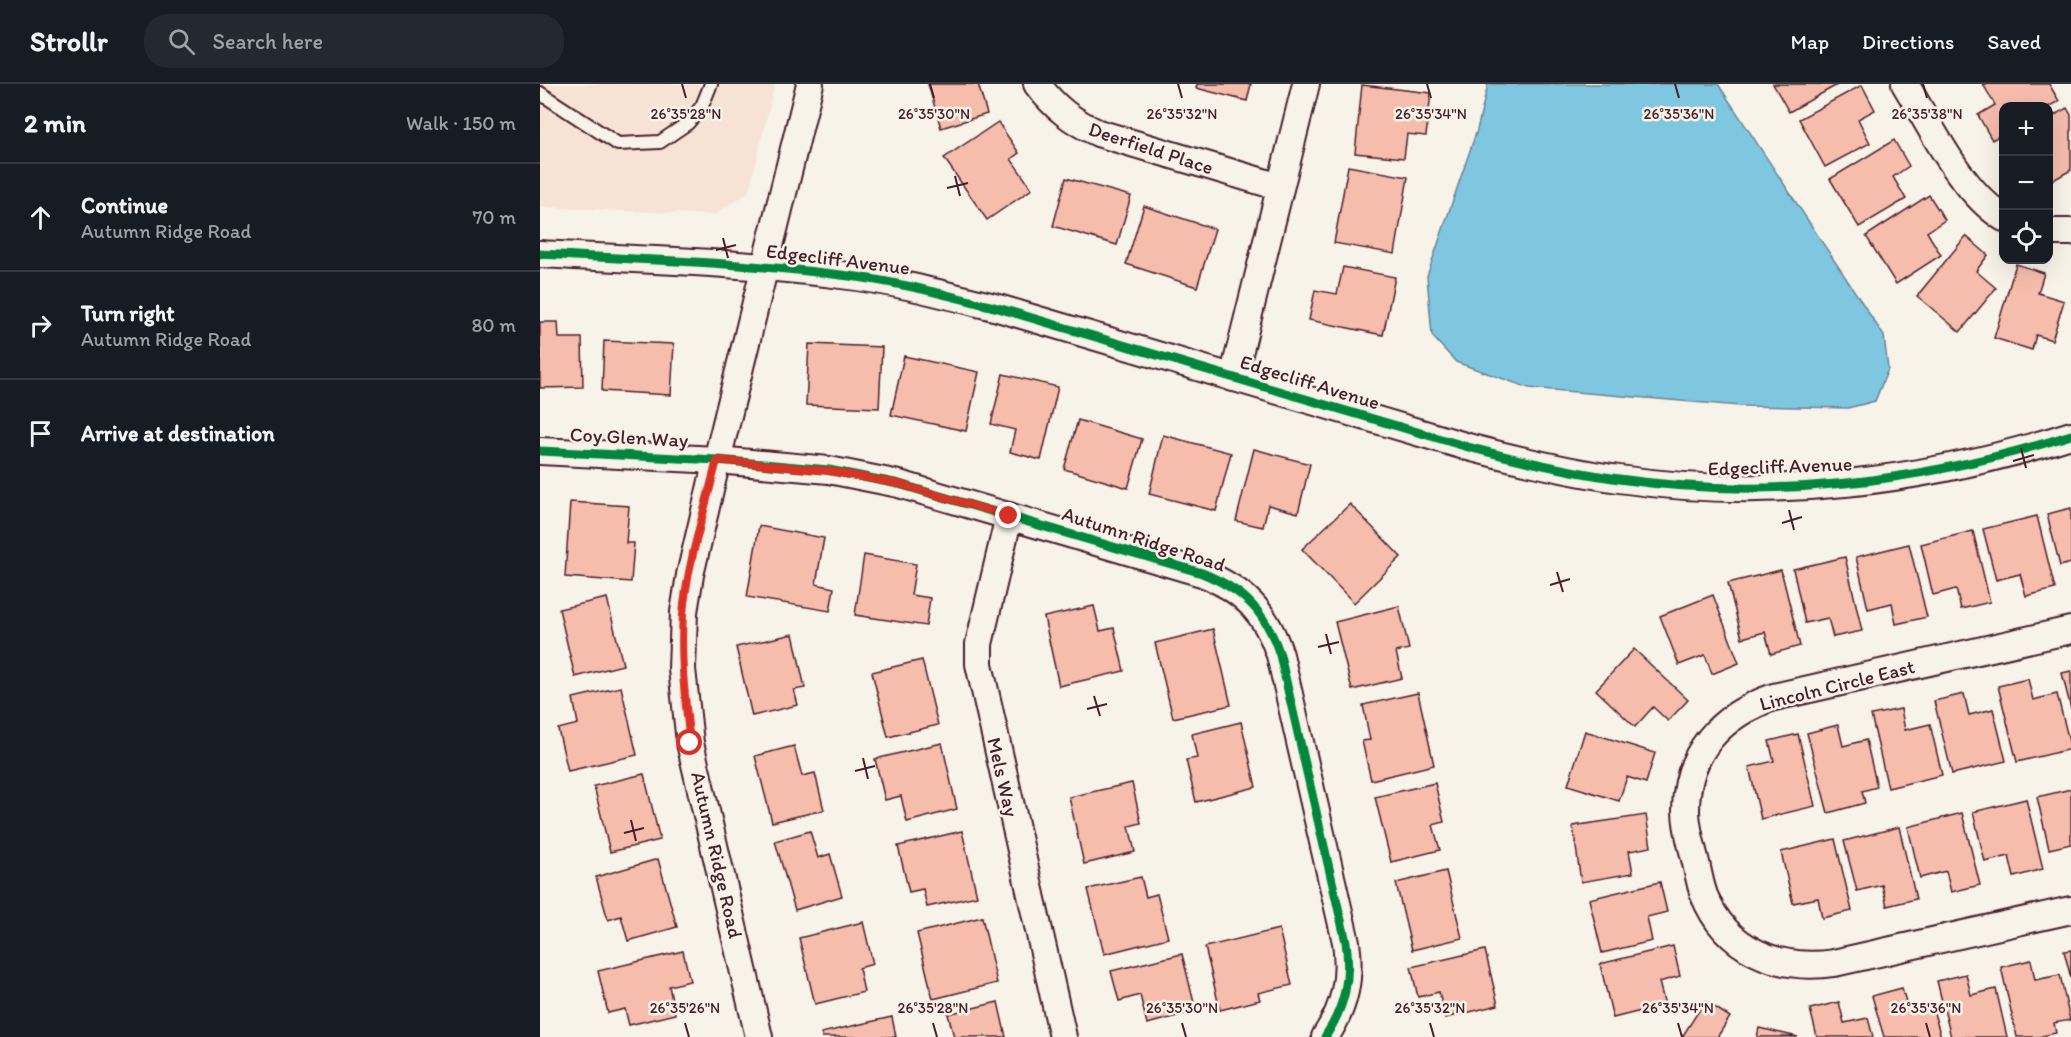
<!DOCTYPE html>
<meta charset="utf-8">
<style>
body{margin:0;font-family:Itim,sans-serif;background:#242831;color:#f1f3f6}
.controls{position:absolute;right:18px;top:18px;display:grid;overflow:hidden;border-radius:12px;box-shadow:0 6px 24px #0002}
.controls button{width:54px;height:54px;display:grid;place-items:center;padding:0;border:0;border-bottom:2px solid #363941;background:#171b24;color:#f1f3f6;font:30px sans-serif}
.stop{position:absolute;width:18px;height:18px;margin:-14px;border:4px solid #d93025;border-radius:50%;background:#fff}
.stop.end{background:#d93025;border-color:#fff;box-shadow:0 2px 6px #0008}
.list{margin:0;padding:0;list-style:none}
h2{display:flex;justify-content:space-between;align-items:center;height:78px;margin:0;padding:0 24px;font-size:26px}
h2 small{font-size:20px;font-weight:400;color:#9ea1a6}
.list li{display:grid;grid-template-columns:39px 1fr auto;gap:18px;align-items:center;box-sizing:border-box;height:108px;padding:0 24px;border-top:2px solid #363941}
.list b{display:block;font-size:22px;white-space:nowrap}
.list p{margin:0;font-size:20px;white-space:nowrap;color:#9ea1a6}
.list em{font-size:20px;font-style:normal;color:#9ea1a6}
.icon{flex:none;width:33px;height:33px;fill:none;stroke:currentColor;stroke-width:2;stroke-linecap:round;stroke-linejoin:round}
.map{position:relative;flex:none;width:1531px;height:953px;overflow:hidden}
header{display:flex;align-items:center;gap:36px;box-sizing:border-box;height:84px;padding:0 30px;background:#171b24;border-bottom:2px solid #363941}
header strong{font-size:28px}
nav{display:flex;gap:33px;margin-inline-start:auto;font-size:21px}
.search{width:420px;height:54px;background:#242831;display:flex;align-items:center;gap:15px;box-sizing:border-box;padding:0 21px;border-radius:24px;color:#9ea1a6;font-size:22px}
main{display:flex}
aside{flex:1;background:#171b24}
.map>svg:first-child{display:block}
</style>
<header>
<strong>Strollr</strong>
<div class="search"><svg class="icon" aria-label="search" viewBox="0 0 24 24"><circle cx="10" cy="10" r="6"/><path d="M15 15l6 6"/></svg>Search here</div>
<nav><a>Map</a><a>Directions</a><a>Saved</a></nav>
</header>
<main>
<aside>
<h2>2 min<small>Walk · 150 m</small></h2>
<ul class="list">
<li><svg class="icon" aria-label="ahead" viewBox="0 0 24 24"><path d="M12 20V5M6 11l6-6 6 6"/></svg><div><b>Continue</b><p>Autumn Ridge Road</p></div><em>70 m</em></li>
<li><svg class="icon" aria-label="right" viewBox="0 0 24 24"><path d="M7 20v-9h11M14 6l5 5-5 5"/></svg><div><b>Turn right</b><p>Autumn Ridge Road</p></div><em>80 m</em></li>
<li><svg class="icon" aria-label="arrive" viewBox="0 0 24 24"><path d="M6 21V4h12l-3 4 3 4H6"/></svg><div><b>Arrive at destination</b></div></li>
</ul>
</aside>
<div class="map">
<svg width="1531" height="953" viewBox="0 0 1531 953">
<rect width="100%" height="100%" fill="#f7f3e8"/>
<filter id="ink" filterUnits="userSpaceOnUse"><feTurbulence type="fractalNoise" baseFrequency=".0167" numOctaves="2"/><feDisplacementMap in="SourceGraphic" scale="12" xChannelSelector="R" yChannelSelector="G"/><feConvolveMatrix kernelMatrix="1 2 1 2 8 2 1 2 1" color-interpolation-filters="sRGB"/></filter>
<g filter="url(#ink)">
<path fill="#f7e3d6" d="M0 0H235L209 108 174 131 0 123Z"/>
<path fill="#7fc7e0" stroke="#6a8498" stroke-width="1.5" d="M948 0H1178L1344 252 1348 285 1335 317 1308 324 1200 322 989 304 916 278 892 252 887 192 937 46Z"/>
<g fill="#f6bdad" stroke="#4a1f2b" stroke-width="1.5">
<path d="M388 0H438L447 30 401 44Z"/>
<path d="M657 0H711L707 17 656 4Z"/>
<path d="M1233 0H1296L1297 1 1249 28Z"/>
<path d="M1443 0H1509L1519 17 1508 23 1464 22V49L1452 56 1438 31 1455 21Z"/>
<path d="M822 1 891 9 886 52 867 50 864 74 815 69Z"/>
<path d="M1322 1 1335 26 1318 35 1330 59 1285 83 1259 35Z"/>
<path d="M1527 24 1531 31V86L1508 99V35Z"/>
<path d="M458 38 479 69 471 75 492 105 447 136 404 74Z"/>
<path d="M1354 56 1369 82 1353 93 1366 115 1319 143 1290 95Z"/>
<path d="M808 82 868 93 855 170 794 159Z"/>
<path d="M526 94 591 112 577 161 513 142Z"/>
<path d="M1389 111 1405 136 1387 148 1401 171 1356 200 1326 152Z"/>
<path d="M604 122 675 145 657 203 586 180Z"/>
<path d="M1426 152 1448 171 1436 187 1456 204 1420 248 1377 212Z"/>
<path d="M1476 180 1504 189 1498 209 1524 217 1512 256 1496 251 1492 266 1454 254Z"/>
<path d="M803 183 855 193 843 251 769 236 775 206 797 210Z"/>
<path d="M0 238H18L19 254H42L43 303 0 304Z"/>
<path d="M64 257 134 260 131 311 62 307Z"/>
<path d="M269 260 342 263 339 324 266 321Z"/>
<path d="M364 272 439 288 426 347 351 331Z"/>
<path d="M463 290 518 303 501 376 470 368 475 346 451 340Z"/>
<path d="M538 336 602 355 588 404 524 385Z"/>
<path d="M623 351 691 369 676 427 609 410Z"/>
<path d="M714 365 770 380 758 429 728 421 723 443 696 437Z"/>
<path d="M30 418 89 422 86 459H94L91 498 25 493Z"/>
<path d="M810 420 861 473 814 519 762 465Z"/>
<path d="M1531 424V479L1520 482 1507 430Z"/>
<path d="M1497 432 1515 505 1486 512 1480 490 1456 496 1443 445Z"/>
<path d="M219 442 284 454 276 500 294 504 290 527 207 513Z"/>
<path d="M1433 447 1450 518 1421 525 1416 505 1393 511 1381 460Z"/>
<path d="M1369 460 1387 533 1356 540 1352 519 1328 525 1316 473Z"/>
<path d="M324 471 376 480 371 511 390 514 386 542 315 531Z"/>
<path d="M1305 473 1322 547 1293 553 1288 534 1265 539 1253 485Z"/>
<path d="M1241 486 1260 562 1231 570 1225 548 1202 554 1188 499Z"/>
<path d="M1173 511 1199 579 1172 590 1165 571 1139 581 1120 532Z"/>
<path d="M67 514 83 581 35 593 19 525Z"/>
<path d="M554 522 560 547 574 544 584 587 519 602 504 533Z"/>
<path d="M859 522 869 565 856 568 862 594 812 606 795 538Z"/>
<path d="M673 545 691 621 633 634 615 559Z"/>
<path d="M253 550 265 604 254 606 258 621 212 632 196 563Z"/>
<path d="M1094 565 1148 616 1128 637 1113 623 1095 643 1056 606Z"/>
<path d="M382 576 398 641 348 653 332 588Z"/>
<path d="M1531 587V625L1522 589Z"/>
<path d="M1488 595 1493 616 1517 610 1531 665 1477 678 1458 602Z"/>
<path d="M81 603 97 671 28 687 18 645 38 640 33 614Z"/>
<path d="M878 609 894 681 831 696 822 657 830 656 823 621Z"/>
<path d="M1424 610 1429 631 1453 625 1466 677 1412 690 1394 617Z"/>
<path d="M1361 625 1365 646 1390 640 1402 691 1348 704 1331 631Z"/>
<path d="M701 638 716 703 656 718 646 676 657 674 652 650Z"/>
<path d="M1298 641 1303 662 1326 656 1337 703 1322 707 1325 719 1288 729 1267 649Z"/>
<path d="M1045 647 1115 669 1106 699 1087 693 1079 717 1028 701Z"/>
<path d="M1258 650 1275 722 1221 735 1209 683 1234 677 1229 657Z"/>
<path d="M402 659 417 725 367 738 361 712 345 716 335 675Z"/>
<path d="M254 662 262 692 275 689 284 726 232 738 215 672Z"/>
<path d="M104 690 120 756 70 768 54 702Z"/>
<path d="M592 699 601 739 589 742 595 768 544 780 529 713Z"/>
<path d="M895 699 904 738 893 741 900 766 851 778 835 713Z"/>
<path d="M1531 705V760L1509 765 1497 713Z"/>
<path d="M1486 715 1503 785 1474 793 1469 772 1445 778 1433 728Z"/>
<path d="M1422 729 1440 801 1411 808 1406 787 1380 794 1368 743Z"/>
<path d="M1106 731 1111 763 1089 767 1093 789 1041 798 1033 742Z"/>
<path d="M1359 743 1376 815 1347 822 1342 801 1317 807 1304 757Z"/>
<path d="M270 747 278 774 290 770 302 812 255 826 235 757Z"/>
<path d="M422 747 437 812 387 823 383 805 369 808 358 762Z"/>
<path d="M1295 755 1312 827 1282 834 1278 814 1253 819 1241 768Z"/>
<path d="M118 775 137 843 88 857 81 832 68 836 56 793Z"/>
<path d="M906 787 922 854 872 866 856 799Z"/>
<path d="M601 793 606 813 617 810 628 854 564 870 548 805Z"/>
<path d="M1120 798 1127 828 1107 833 1112 857 1062 869 1049 815Z"/>
<path d="M442 833 457 899 393 915 377 849Z"/>
<path d="M323 838 333 880 319 884 324 908 275 920 259 854Z"/>
<path d="M739 845 752 901 718 909 720 916 680 926 665 863Z"/>
<path d="M1133 862 1140 892 1119 898 1125 921 1073 934 1060 880Z"/>
<path d="M945 866 958 921 905 934 899 908 878 913 871 883Z"/>
<path d="M1531 866V894L1524 867Z"/>
<path d="M143 867 150 897 129 902 135 930 89 941 85 925 68 929 58 887Z"/>
<path d="M642 870 656 927 607 940 600 911 579 917 571 887Z"/>
<path d="M1491 876 1495 896 1520 891 1530 936 1514 939 1516 949 1497 953H1477L1461 883Z"/>
<path d="M1426 890 1431 911 1456 905 1467 953H1411L1397 897Z"/>
<path d="M1362 904 1368 925 1391 919 1401 953H1344L1332 912Z"/>
<path d="M1165 917 1190 933 1178 952 1180 953H1142Z"/>
<path d="M458 918 466 953H414L408 930Z"/>
<path d="M1299 918 1304 939 1328 934 1333 953H1277L1270 925Z"/>
<path d="M352 933 356 953H282L281 949Z"/>
<path d="M1219 944 1258 953H1217Z"/>
</g>
<g fill="none" stroke-linecap="round" stroke-linejoin="round">
<defs>
<path id="service" d="M0 9 78 60 120 58 148 39 162 22 171 0"/>
<g id="minor">
<path d="M497 0C514 23 532 37 558 49L740 103"/>
<path d="M1365 0C1392 44 1420 106 1464 134"/>
<path d="M1508 148H1531"/>
<path d="M0 170C100 176 202 178 301 191 355 197 406 211 458 224L928 363C978 376 1028 388 1079 395 1231 417 1386 398 1531 351"/>
<path d="M693 294 766 0"/>
<path d="M0 367 177 376 289 386 359 400 662 489C704 506 726 528 740 571L806 858C811 894 805 923 785 953"/>
<path d="M469 432 439 560V580L523 953"/>
<path d="M1531 546 1234 613C1181 631 1146 668 1146 726 1146 743 1151 759 1155 775 1158 787 1160 800 1164 811 1186 866 1238 887 1294 879L1531 826"/>
<path d="M219 953 150 659 142 585 144 528 150 491 177 376 270 0"/>
</g>
</defs>
<use href="#service" stroke="#4a1f2b" stroke-width="16"/>
<use href="#minor" stroke="#4a1f2b" stroke-width="30"/>
<use href="#service" stroke="#f7f3e8" stroke-width="12"/>
<use href="#minor" stroke="#f7f3e8" stroke-width="26"/>
<defs>
<g id="cycleway">
<path d="M0 170C100 176 202 178 301 191 355 197 406 211 458 224L928 363C978 376 1028 388 1079 395 1231 417 1386 398 1531 351"/>
<path d="M0 367 177 376 289 386 359 400 662 489C704 506 726 528 740 571L806 858C811 894 805 923 785 953"/>
</g>
</defs>
<use href="#cycleway" stroke="#f7f3e8" stroke-width="13"/>
<use href="#cycleway" stroke="#00873e" stroke-width="9"/>
</g>
</g>
<g fill="none" stroke-linecap="round" stroke-linejoin="round" filter="url(#ink)">
<path stroke="#d93025" stroke-width="8" d="M150 659C145 615 140 575 143 530 147 480 165 426 177 376L289 387 359 400 469 432"/>
</g>
<path fill="none" stroke="#4a1f2b" stroke-width="2" d="M142 0 146 14M390 0 394 14M638 0 642 14M887 0 891 14M1135 0 1139 14M1383 0 1387 14M415 92 420 112M407 104 428 99M183 154 188 174M176 166 196 161M1481 364 1486 384M1473 377 1494 371M1249 426 1254 446M1242 439 1262 433M1017 488 1023 508M1010 501 1030 495M786 550 791 570M778 563 799 558M554 612 560 632M547 625 567 620M323 674 328 695M315 687 335 682M91 736 96 757M84 749 104 744M145 939 149 953M393 939 397 953M642 939 646 953M890 939 894 953M1138 939 1142 953M1386 939 1390 953"/>
<g text-anchor="middle" stroke-width="5" stroke-linejoin="round" paint-order="stroke">
<g font-size="20" fill="#4a1f2b" stroke="#f7f3e8">
<text transform="translate(611 64) rotate(18)" y="7">Deerfield Place</text>
<text transform="translate(298 175) rotate(7)" y="7">Edgecliff Avenue</text>
<text transform="translate(770 298) rotate(17)" y="7">Edgecliff Avenue</text>
<text transform="translate(89 353) rotate(3)" y="7">Coy Glen Way</text>
<text transform="translate(1240 382) rotate(-2)" y="7">Edgecliff Avenue</text>
<text transform="translate(604 455) rotate(18)" y="7">Autumn Ridge Road</text>
<text transform="translate(1297 601) rotate(-14)" y="7">Lincoln Circle East</text>
<text transform="translate(463 693) rotate(77)" y="7">Mels Way</text>
<text transform="translate(177 771) rotate(77)" y="7">Autumn Ridge Road</text>
</g>
</g>
<g font-size="15" text-anchor="middle" fill="#4a1f2b" stroke="#f7f3e8" stroke-width="5" stroke-linejoin="round" paint-order="stroke">
<text x="146" y="35">26°35'28"N</text>
<text x="394" y="35">26°35'30"N</text>
<text x="642" y="35">26°35'32"N</text>
<text x="891" y="35">26°35'34"N</text>
<text x="1139" y="35">26°35'36"N</text>
<text x="1387" y="35">26°35'38"N</text>
<text x="145" y="929">26°35'26"N</text>
<text x="393" y="929">26°35'28"N</text>
<text x="642" y="929">26°35'30"N</text>
<text x="890" y="929">26°35'32"N</text>
<text x="1138" y="929">26°35'34"N</text>
<text x="1386" y="929">26°35'36"N</text>
</g>
</svg>
<div class="controls">
<button>+</button>
<button>−</button>
<button><svg class="icon" aria-label="locate" viewBox="0 0 24 24"><circle cx="12" cy="12" r="6"/><path d="M12 2v4M12 18v4M2 12h4M18 12h4"/></svg></button>
</div>
<div class="stop" style="left:150px;top:659px"></div>
<div class="stop end" style="left:469px;top:432px"></div>
</div>
</main>
